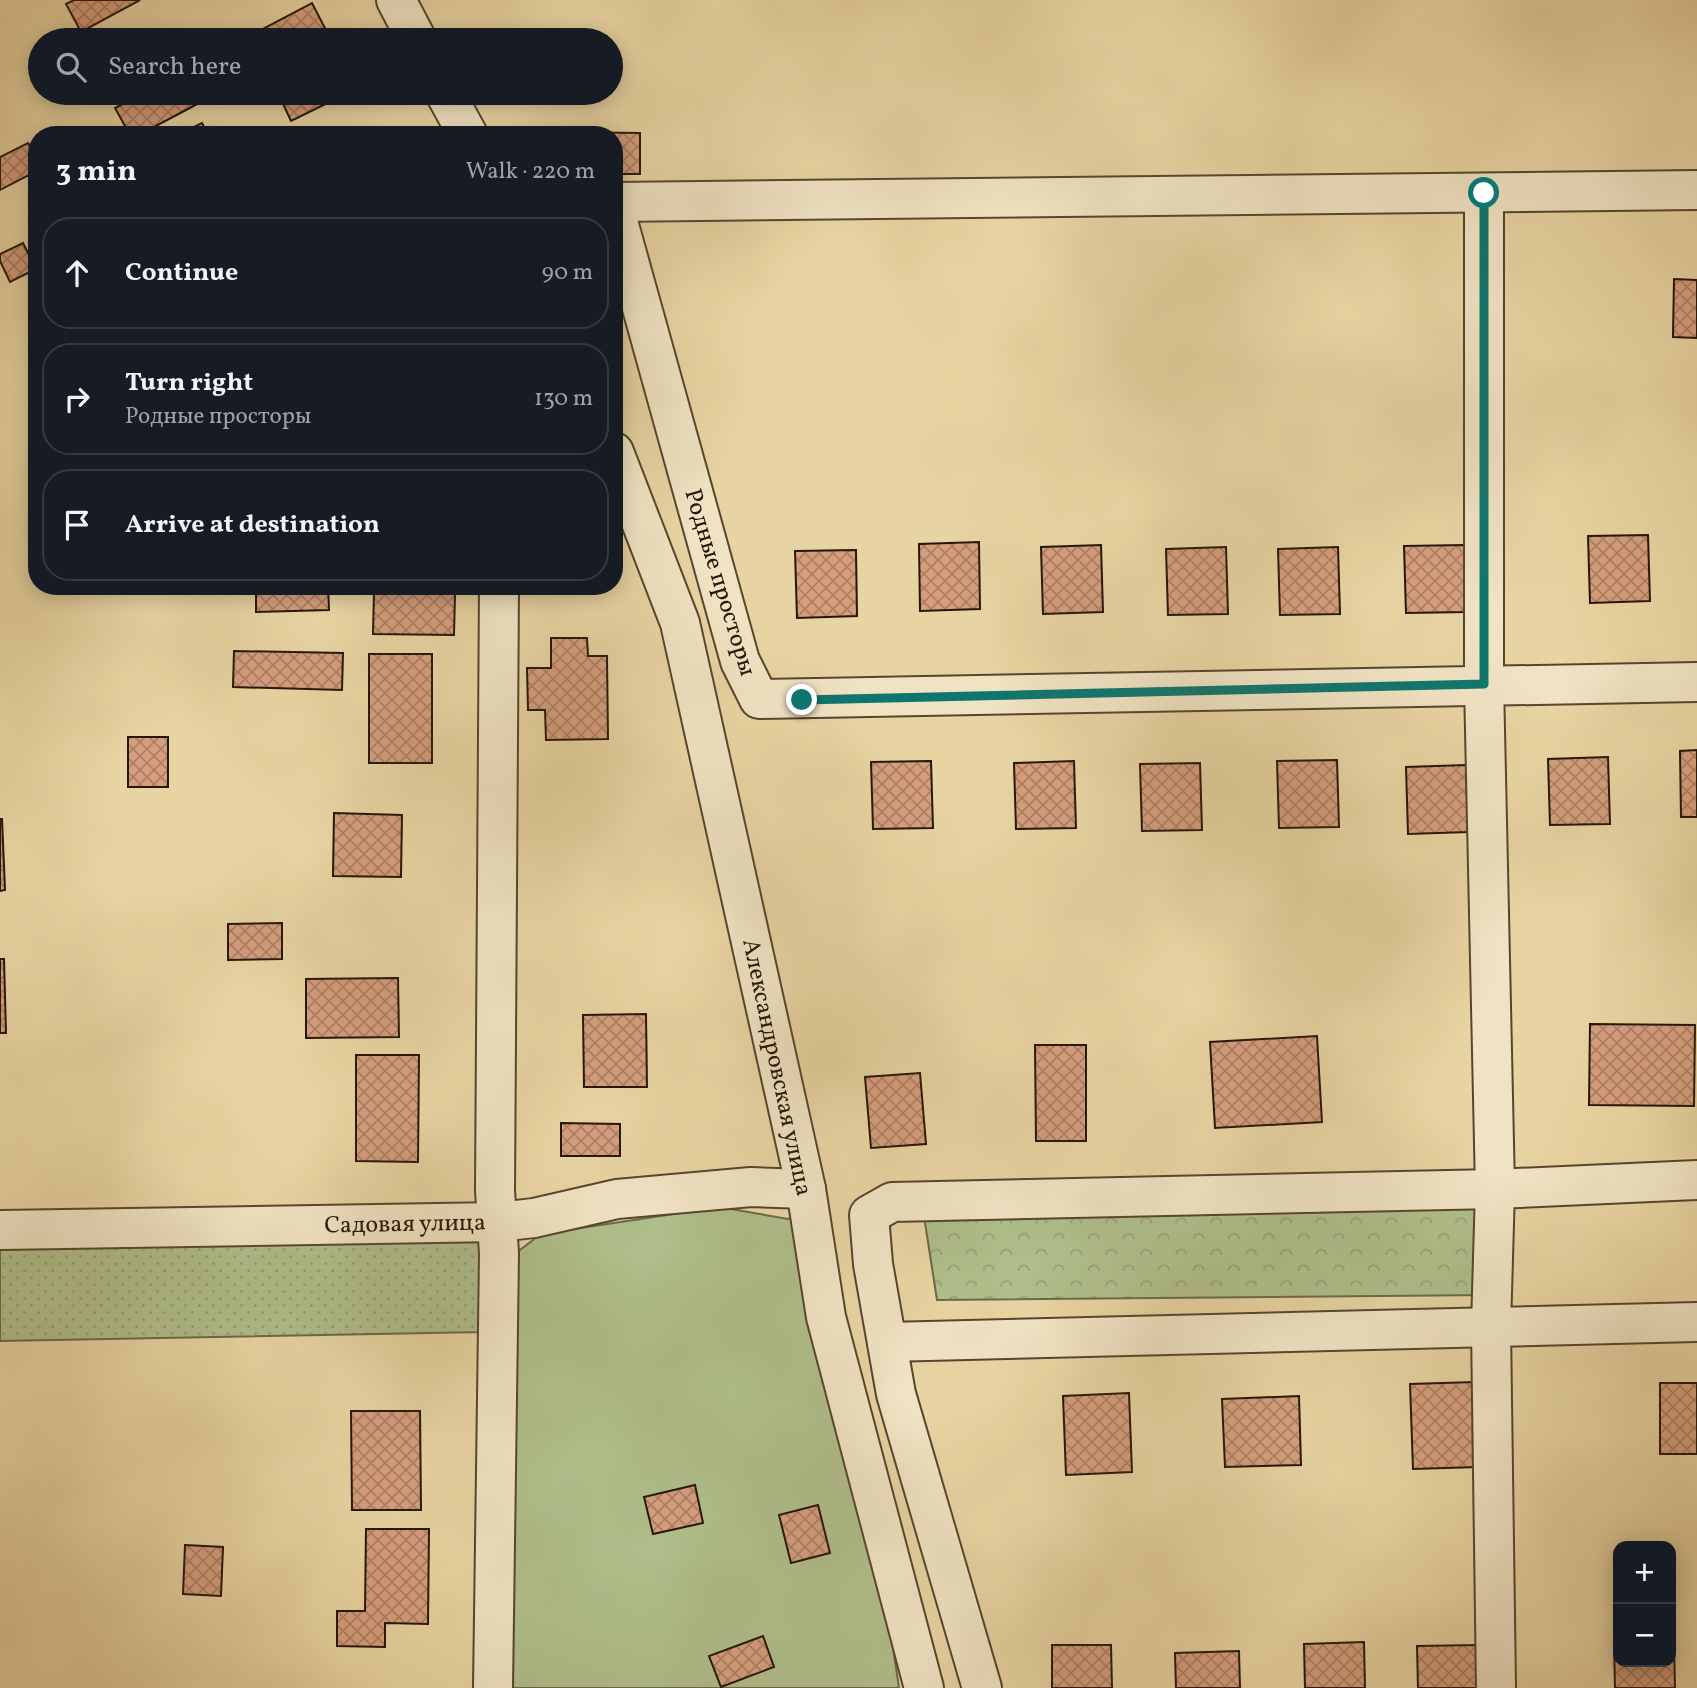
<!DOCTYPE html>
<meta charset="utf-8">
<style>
body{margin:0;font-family:Vollkorn,serif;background:#20242c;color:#f1f3f6}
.controls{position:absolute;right:21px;bottom:21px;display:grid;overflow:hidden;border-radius:14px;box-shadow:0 4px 18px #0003}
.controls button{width:63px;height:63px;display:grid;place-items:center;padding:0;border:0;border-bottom:2px solid #363941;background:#171b24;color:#f1f3f6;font:35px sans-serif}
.stop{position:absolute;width:21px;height:21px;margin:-16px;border:5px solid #0f766e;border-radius:50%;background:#fff}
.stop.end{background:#0f766e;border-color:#fff;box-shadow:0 2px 7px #0008}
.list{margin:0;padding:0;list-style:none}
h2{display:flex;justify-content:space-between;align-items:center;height:91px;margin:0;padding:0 28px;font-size:30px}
h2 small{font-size:23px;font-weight:400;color:#9ea1a6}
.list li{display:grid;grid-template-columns:46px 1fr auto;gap:21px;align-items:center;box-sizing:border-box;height:112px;margin:0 14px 14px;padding:0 14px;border:2px solid #363941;border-radius:28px}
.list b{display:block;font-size:26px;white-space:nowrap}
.list p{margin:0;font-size:23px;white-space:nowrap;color:#9ea1a6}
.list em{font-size:23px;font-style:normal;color:#9ea1a6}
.icon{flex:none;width:38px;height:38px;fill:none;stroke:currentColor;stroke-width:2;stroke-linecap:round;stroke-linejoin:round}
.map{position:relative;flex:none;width:1697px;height:1688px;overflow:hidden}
.search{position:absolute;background:#171b24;box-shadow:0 4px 18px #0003;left:28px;top:28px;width:595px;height:77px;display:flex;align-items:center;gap:18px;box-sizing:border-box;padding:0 24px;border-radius:38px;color:#9ea1a6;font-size:26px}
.panel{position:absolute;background:#171b24;box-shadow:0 4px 18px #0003;left:28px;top:126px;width:595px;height:469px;border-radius:28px}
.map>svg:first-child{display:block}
</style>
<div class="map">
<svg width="1697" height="1688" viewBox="0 0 1697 1688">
<defs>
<pattern id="grass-dots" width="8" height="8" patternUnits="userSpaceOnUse" patternTransform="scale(1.75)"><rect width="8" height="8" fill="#afbe8a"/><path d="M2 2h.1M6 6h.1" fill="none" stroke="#96a376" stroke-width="1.8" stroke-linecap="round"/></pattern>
<pattern id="forest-crowns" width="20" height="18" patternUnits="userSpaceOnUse" patternTransform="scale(1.75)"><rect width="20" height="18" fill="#afbe8a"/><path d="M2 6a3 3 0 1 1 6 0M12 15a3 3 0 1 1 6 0" fill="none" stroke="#96a376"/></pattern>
<pattern id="building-cross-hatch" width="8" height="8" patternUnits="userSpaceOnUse" patternTransform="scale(1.75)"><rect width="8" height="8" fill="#d69e7d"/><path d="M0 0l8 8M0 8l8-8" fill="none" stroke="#ad8064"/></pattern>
</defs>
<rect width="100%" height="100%" fill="#e8d4a2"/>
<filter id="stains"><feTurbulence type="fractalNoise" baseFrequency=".00286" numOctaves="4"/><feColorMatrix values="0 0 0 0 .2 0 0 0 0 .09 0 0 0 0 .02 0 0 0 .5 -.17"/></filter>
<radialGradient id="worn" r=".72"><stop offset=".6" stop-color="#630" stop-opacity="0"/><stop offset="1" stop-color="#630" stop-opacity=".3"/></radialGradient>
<path fill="url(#grass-dots)" stroke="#6a6a49" stroke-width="2" d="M475 1236 483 1248 484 1332 0 1341V1240Z"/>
<path fill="url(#forest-crowns)" stroke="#6a6a49" stroke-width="2" d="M1489 1176 1490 1295 937 1300 919 1184Z"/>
<path fill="#afbe8a" stroke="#6a6a49" stroke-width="2" d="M827 1202 899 1688H502L512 1256 541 1234 720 1207 788 1219Z"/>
<g fill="url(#building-cross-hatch)" stroke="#241708" stroke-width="2">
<path d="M74 0H140L81 32 66 4Z"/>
<path d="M312 3 328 34 316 40H242Z"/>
<path d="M144 93H218L139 135H130L115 108Z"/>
<path d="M278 93H348L291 121Z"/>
<path d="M202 123 208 135H177Z"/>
<path d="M563 132 640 133V174H614V135H563Z"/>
<path d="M28 143 37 160V171L0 190V157Z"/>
<path d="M23 243 36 269 10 282 0 261V254Z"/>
<path d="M1674 279 1697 280V338L1673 337Z"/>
<path d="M1648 535 1650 601 1590 603 1588 536Z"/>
<path d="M979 542 980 609 920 611 919 544Z"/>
<path d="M1101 545 1103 612 1043 614 1041 547Z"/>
<path d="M1464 545 1466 612 1406 613 1404 546Z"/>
<path d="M1226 547 1228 614 1168 615 1166 549Z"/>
<path d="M1338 547 1340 614 1280 615 1278 549Z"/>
<path d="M856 550 857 616 797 618 795 551Z"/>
<path d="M256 586H328L329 610 256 612Z"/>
<path d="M374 592 455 594 454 635 373 634Z"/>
<path d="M551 638H587L588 656H607L608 739 546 740 545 710H528L527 668H551Z"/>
<path d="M234 651 343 653 342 690 233 687Z"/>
<rect x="369" y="654" width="63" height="109"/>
<rect x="128" y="737" width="40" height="50"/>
<path d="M1697 750V817H1681L1680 751Z"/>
<path d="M1608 757 1610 824 1550 825 1548 759Z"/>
<path d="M1337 760 1339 827 1279 828 1277 761Z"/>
<path d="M931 761 933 828 873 829 871 762Z"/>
<path d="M1074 761 1076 828 1016 829 1014 763Z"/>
<path d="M1200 763 1202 830 1142 831 1140 764Z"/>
<path d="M1466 765 1468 832 1408 834 1406 767Z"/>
<path d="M334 813 402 815 401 877 333 876Z"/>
<path d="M0 819H2L5 890 0 891Z"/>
<path d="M282 923V959L228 960V924Z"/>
<path d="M0 959H4L6 1033H0Z"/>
<path d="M398 978 399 1037 306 1038V979Z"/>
<path d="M646 1014 647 1087H584L583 1015Z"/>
<path d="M1590 1024 1695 1025 1694 1106 1589 1105Z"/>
<path d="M1317 1036 1322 1122 1215 1128 1210 1042Z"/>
<path d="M1035 1045H1086V1141H1036Z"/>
<path d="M356 1055H419L418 1162 356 1161Z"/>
<path d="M920 1073 926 1144 871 1148 865 1077Z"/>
<path d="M561 1123 620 1124V1156H561Z"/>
<path d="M1475 1382 1478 1467 1413 1469 1410 1384Z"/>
<rect x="1660" y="1383" width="37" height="71"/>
<path d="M1129 1393 1132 1472 1066 1475 1063 1396Z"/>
<path d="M1299 1396 1301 1465 1225 1467 1222 1399Z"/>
<path d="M351 1411H420L421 1510H352Z"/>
<path d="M695 1485 703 1523 653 1534 644 1497Z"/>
<path d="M818 1505 830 1553 791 1563 779 1515Z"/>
<path d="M366 1529H429L428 1624 385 1623V1647L337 1646V1611H365Z"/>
<path d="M185 1545 223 1547 221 1596 183 1594Z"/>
<path d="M763 1636 774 1667 721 1687 709 1656Z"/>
<path d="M1364 1642 1365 1688H1305L1304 1644Z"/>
<path d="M1671 1644H1674L1675 1688H1615L1614 1645H1618V1662H1671Z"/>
<path d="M1052 1645H1111L1112 1688H1052Z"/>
<path d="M1479 1645 1480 1688H1418L1417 1646Z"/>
<path d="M1239 1651 1240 1688H1176L1175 1653Z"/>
</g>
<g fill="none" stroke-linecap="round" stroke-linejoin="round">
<defs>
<g id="minor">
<path d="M396 0 417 40"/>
<path d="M445 93 468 135"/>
<path d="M1484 193V684L1495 1189 1491 1327 1496 1688"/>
<path d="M614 202 1697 190"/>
<path d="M614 207 740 661 759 699 1697 682"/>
<path d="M614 452 680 623 806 1189 826 1317 924 1688"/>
<path d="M0 1230 498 1222 534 1218 617 1199 751 1187 806 1189"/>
<path d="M887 1342 1697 1322"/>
<path d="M493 1688 499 1254 495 1190 499 586"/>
<path d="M982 1688 896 1394 873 1264 869 1215 892 1202 1495 1189 1697 1180"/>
</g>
</defs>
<use href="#minor" stroke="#55462e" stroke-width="42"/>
<use href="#minor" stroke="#f0e3c3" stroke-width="38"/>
</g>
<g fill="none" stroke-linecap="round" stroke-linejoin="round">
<path stroke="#0f766e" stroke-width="9" d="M802 700 1484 684V193"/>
</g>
<g text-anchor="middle" stroke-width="5" stroke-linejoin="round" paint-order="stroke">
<g font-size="24" fill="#241708" stroke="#f0e3c3">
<text transform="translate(721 582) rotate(73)" y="8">Родные просторы</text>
<text transform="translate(778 1067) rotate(78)" y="8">Александровская улица</text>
<text transform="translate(405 1223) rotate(-1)" y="8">Садовая улица</text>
</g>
</g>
<rect width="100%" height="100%" filter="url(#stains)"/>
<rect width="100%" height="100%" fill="url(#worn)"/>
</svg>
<div class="controls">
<button>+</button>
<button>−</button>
</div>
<div class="stop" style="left:1484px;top:193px"></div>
<div class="stop end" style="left:802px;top:700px"></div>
<div class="search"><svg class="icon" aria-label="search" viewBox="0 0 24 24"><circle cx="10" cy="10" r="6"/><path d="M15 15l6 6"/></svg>Search here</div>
<section class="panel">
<h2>3 min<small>Walk · 220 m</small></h2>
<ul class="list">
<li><svg class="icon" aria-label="ahead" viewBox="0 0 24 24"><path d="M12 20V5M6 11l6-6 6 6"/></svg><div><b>Continue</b></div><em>90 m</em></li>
<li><svg class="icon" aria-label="right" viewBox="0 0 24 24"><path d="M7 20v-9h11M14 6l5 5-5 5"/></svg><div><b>Turn right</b><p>Родные просторы</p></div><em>130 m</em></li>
<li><svg class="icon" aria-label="arrive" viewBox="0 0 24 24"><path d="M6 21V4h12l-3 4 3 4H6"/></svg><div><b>Arrive at destination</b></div></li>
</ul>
</section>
</div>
